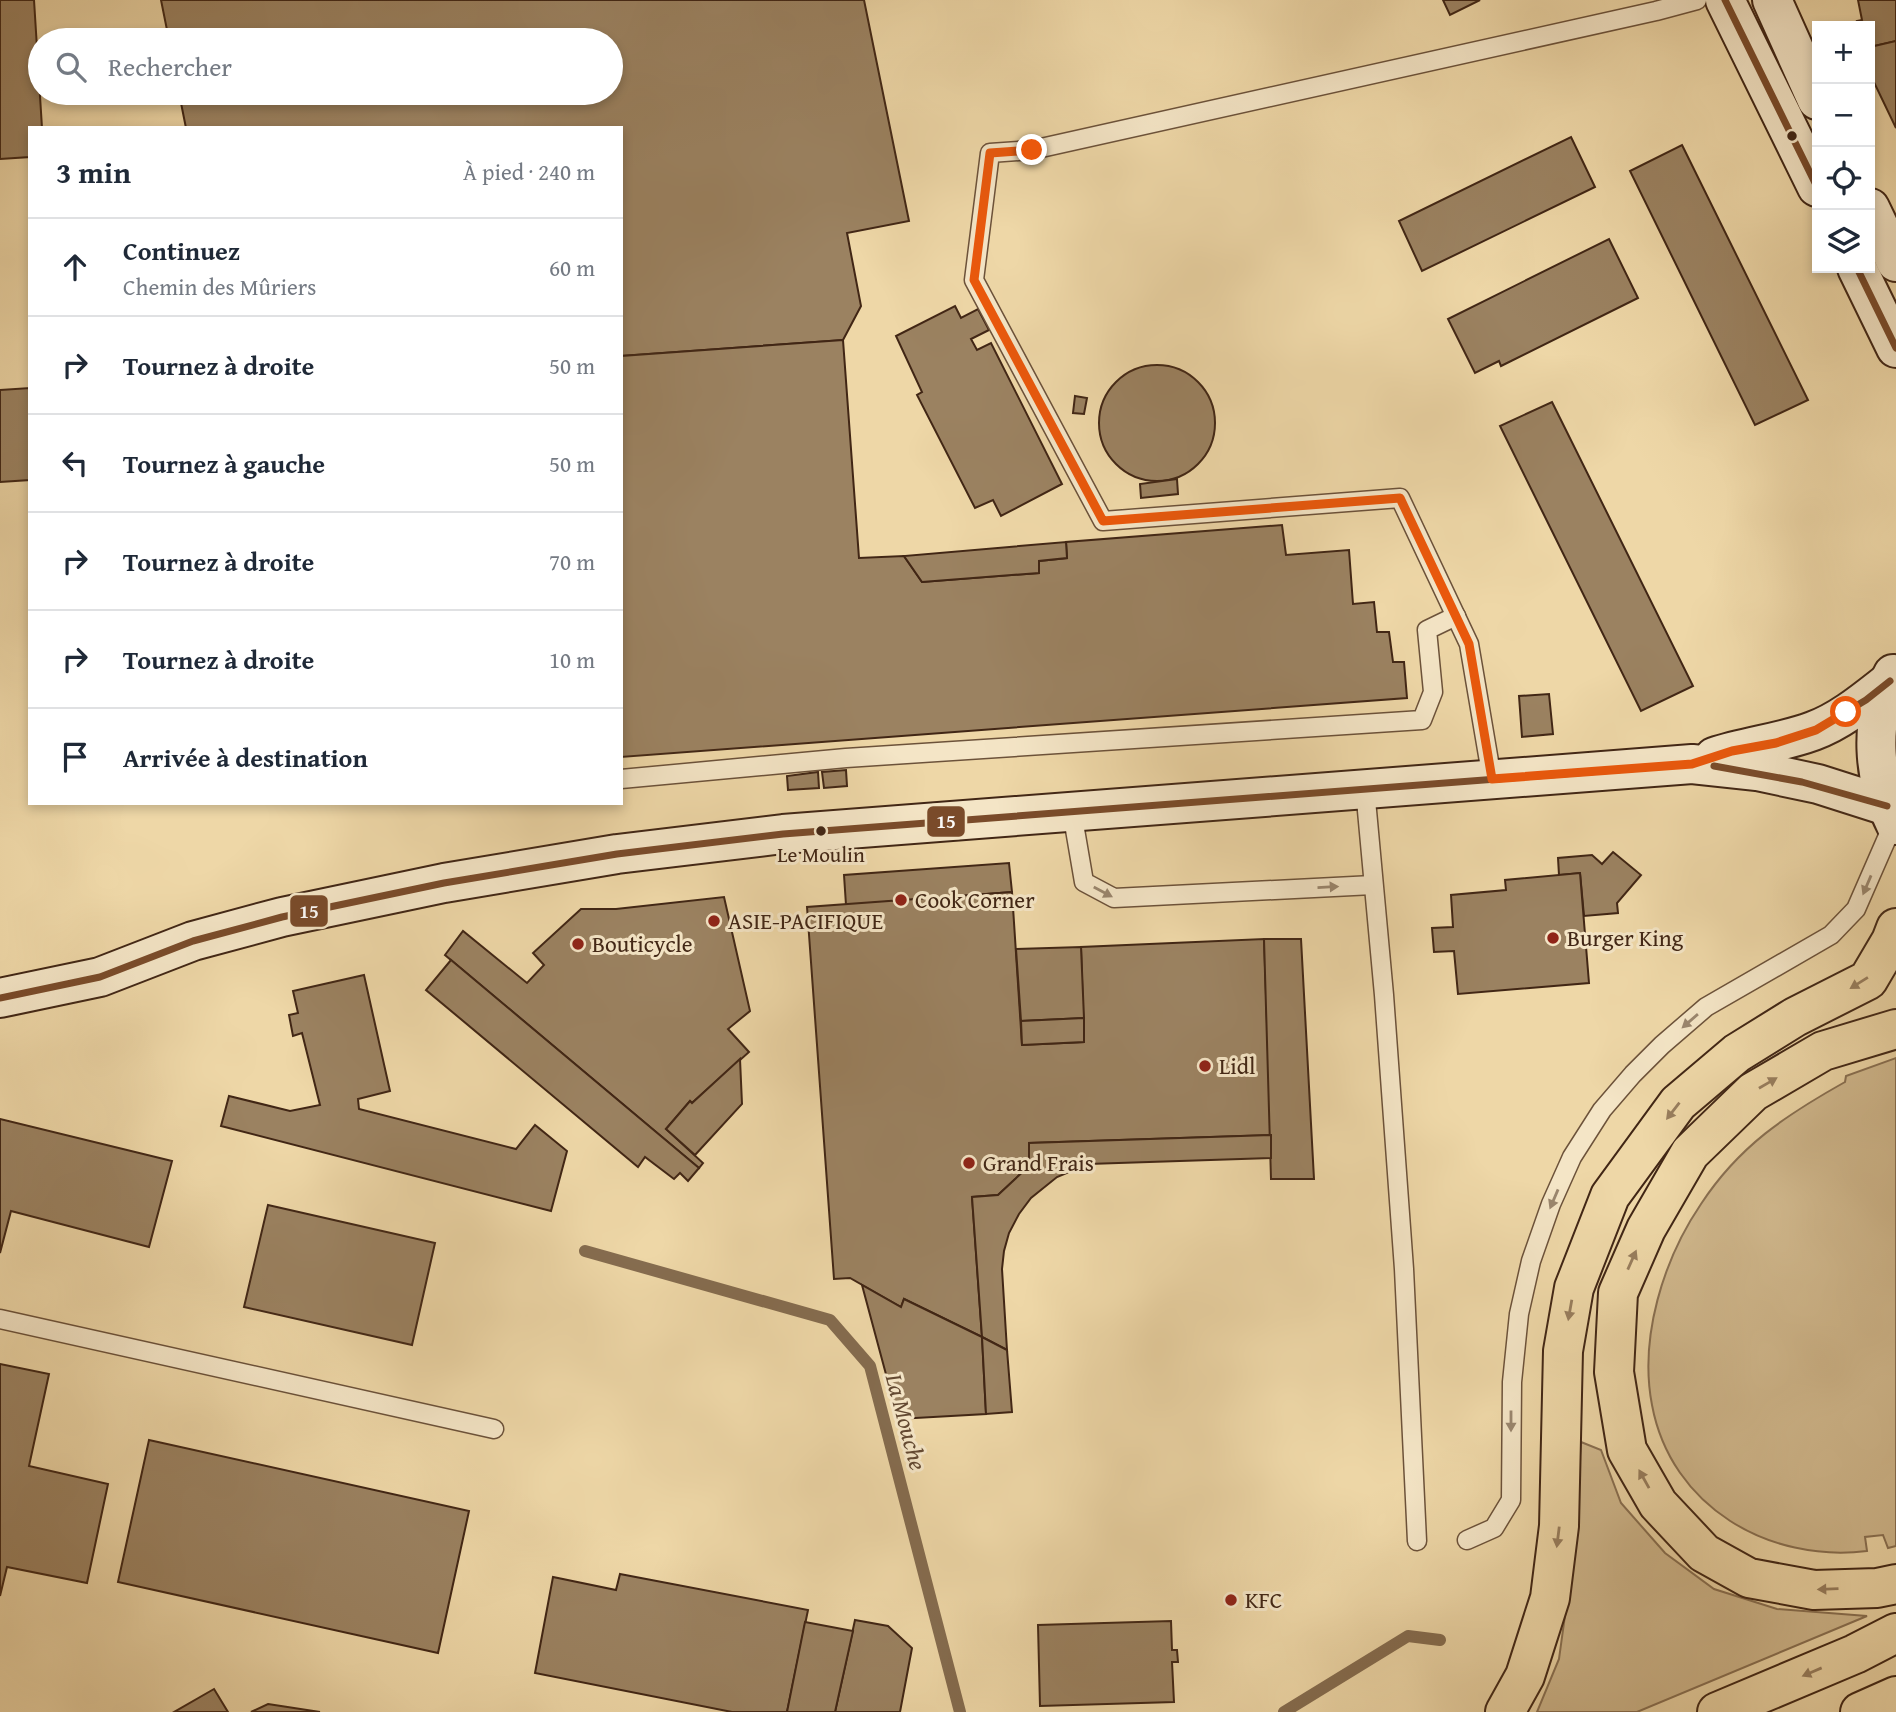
<!DOCTYPE html>
<html lang="fr">
<meta charset="utf-8">
<style>
body{margin:0;font-family:"Gentium Book Plus",serif;background:#f2f2f3;color:#1f2937}
.controls{position:absolute;right:21px;top:21px;display:grid;overflow:hidden;border-radius:0px;box-shadow:0 4px 10px #0003}
.controls button{width:63px;height:63px;display:grid;place-items:center;padding:0;border:0;border-bottom:2px solid #e0e1e3;background:#fff;color:#1f2937;font:35px sans-serif}
.stop{position:absolute;width:21px;height:21px;margin:-16px;border:5px solid #ea580c;border-radius:50%;background:#fff}
.stop.end{background:#ea580c;border-color:#fff;box-shadow:0 2px 7px #0008}
.list{margin:0;padding:0;list-style:none}
h2{display:flex;justify-content:space-between;align-items:center;height:91px;margin:0;padding:0 28px;font-size:30px}
h2 small{font-size:23px;font-weight:400;color:#747a83}
.list li{display:grid;grid-template-columns:46px 1fr auto;gap:21px;align-items:center;box-sizing:border-box;height:98px;padding:0 28px;border-top:2px solid #e0e1e3}
.list b{display:block;font-size:26px;white-space:nowrap}
.list p{margin:0;font-size:23px;white-space:nowrap;color:#747a83}
.list em{font-size:23px;font-style:normal;color:#747a83}
.icon{flex:none;width:38px;height:38px;fill:none;stroke:currentColor;stroke-width:2;stroke-linecap:round;stroke-linejoin:round}
.map{position:relative;flex:none;width:1896px;height:1712px;overflow:hidden}
.search{position:absolute;background:#fff;box-shadow:0 4px 10px #0003;left:28px;top:28px;width:595px;height:77px;display:flex;align-items:center;gap:18px;box-sizing:border-box;padding:0 24px;border-radius:38px;color:#747a83;font-size:26px}
.panel{position:absolute;background:#fff;box-shadow:0 4px 10px #0003;left:28px;top:126px;width:595px;height:679px;border-radius:0px}
.map>svg:first-child{display:block}
</style>
<div class="map">
<svg width="1896" height="1712" viewBox="0 0 1896 1712">
<rect width="100%" height="100%" fill="#eed7a7"/>
<filter id="stains"><feTurbulence type="fractalNoise" baseFrequency=".00286" numOctaves="4"/><feColorMatrix values="0 0 0 0 .2 0 0 0 0 .09 0 0 0 0 .02 0 0 0 .5 -.17"/></filter>
<radialGradient id="worn" r=".72"><stop offset=".6" stop-color="#630" stop-opacity="0"/><stop offset="1" stop-color="#630" stop-opacity=".3"/></radialGradient>
<g fill="#d1b98e" stroke="#897052" stroke-width="2">
<path d="M1896 1058V1546L1888 1548 1883 1535 1865 1537 1867 1551C1769 1563 1671 1507 1652 1405 1639 1338 1663 1260 1701 1204 1739 1146 1786 1115 1845 1082L1846 1076Z"/>
<path d="M1581 1442 1601 1450 1621 1503 1665 1553 1714 1589 1777 1609 1867 1616 1637 1712H1537L1559 1659 1571 1572Z"/>
</g>
<g fill="none" stroke-linecap="round" stroke-linejoin="round">
<g stroke="#856c4f" stroke-width="12">
<path d="M585 1251 830 1320 870 1366 960 1712"/>
<path d="M1284 1712 1408 1636 1440 1640"/>
</g>
</g>
<g fill="#9b8261" stroke="#412615" stroke-width="2">
<path d="M0 0H34L42 128H30V157L0 159Z"/>
<path d="M161 0H864L909 221 847 233 861 306 843 340 621 356V128H186L179 93H611V40H169Z"/>
<path d="M1443 0H1480L1450 15Z"/>
<path d="M1858 0H1896V41L1870 47V26H1859L1857 21 1862 20Z"/>
<path d="M1896 41V128L1870 74V47Z"/>
<path d="M1571 137 1595 187 1422 271 1399 221Z"/>
<path d="M1682 145 1808 400 1755 425 1630 171Z"/>
<path d="M1609 239 1638 298 1501 366 1499 361 1475 373 1448 319Z"/>
<path d="M955 306 961 318 978 309 989 330 971 339 977 350 991 343 1062 484 1001 516 993 500 975 508 917 395 922 392 896 336Z"/>
<path d="M843 340 859 558 904 556 922 582 1039 573V561L1067 558 1066 542 1282 525 1286 555 1349 550 1353 604 1374 602 1377 632H1389L1393 662H1404L1407 698 621 757V356Z"/>
<circle cx="1157" cy="423" r="58"/>
<path d="M30 388V480L0 482V390Z"/>
<path d="M1075 396 1087 398 1084 414 1073 413Z"/>
<path d="M1552 402 1693 686 1641 711 1500 426Z"/>
<path d="M1177 479 1178 494 1141 498 1140 484Z"/>
<path d="M1066 542 1067 558 1039 561V573L922 582 904 556Z"/>
<path d="M1549 694 1553 734 1522 737 1519 696Z"/>
<path d="M846 770 847 786 824 788 822 772Z"/>
<path d="M818 772 819 788 788 790 787 776Z"/>
<path d="M1613 852 1641 875 1617 903 1618 913 1584 916 1580 873 1559 875 1558 858 1592 855 1602 864Z"/>
<path d="M1009 863 1012 892 846 905 844 875Z"/>
<path d="M1580 873 1589 983 1458 994 1454 951 1434 952 1432 928 1453 927 1451 895 1506 890 1505 880Z"/>
<path d="M1012 892 1022 1045 1084 1042 1081 947 1264 939 1271 1135 1029 1143V1166L998 1195 972 1197 982 1337 904 1299 901 1307 850 1278 834 1279 807 907Z"/>
<path d="M724 897 750 1011 728 1029 749 1052 692 1103 690 1101 666 1129 703 1163 699 1168 445 955 463 931 527 983 544 965 533 953 581 909H616Z"/>
<path d="M1264 939H1301L1314 1179H1271Z"/>
<path d="M1081 947 1084 1018 1021 1021 1016 949Z"/>
<path d="M451 960 699 1168 688 1181 680 1173 674 1179 645 1157 638 1167 426 990Z"/>
<path d="M364 975 390 1091 358 1099 359 1109 516 1149 535 1125 567 1151 551 1211 221 1126 229 1096 290 1111 320 1105 302 1033 293 1036 289 1015 298 1013 293 991Z"/>
<path d="M1084 1018V1042L1022 1045 1021 1021Z"/>
<path d="M740 1059 742 1104 695 1155 666 1129 690 1101 692 1103Z"/>
<path d="M0 1119 172 1161 149 1247 11 1211 0 1253Z"/>
<path d="M1271 1135V1158L1088 1164 1057 1177 1031 1198 1019 1214 1009 1233 1004 1251 1002 1269 1007 1350 982 1337 972 1197 998 1195 1029 1166V1143Z"/>
<path d="M268 1205 435 1243 412 1345 244 1307Z"/>
<path d="M862 1285 901 1307 904 1299 982 1337 986 1414 898 1419Z"/>
<path d="M982 1337 1007 1350 1012 1412 986 1414Z"/>
<path d="M0 1364 49 1374 29 1466 108 1484 87 1583 7 1567 0 1596Z"/>
<path d="M149 1440 469 1511 438 1653 118 1582Z"/>
<path d="M620 1574 808 1610 787 1712H732L535 1673 553 1577 616 1590Z"/>
<path d="M855 1620 888 1626 912 1648 900 1712H835Z"/>
<path d="M1171 1621 1172 1650H1177L1178 1662H1172L1174 1702 1040 1706 1038 1625Z"/>
<path d="M805 1622 853 1631 835 1712H787Z"/>
<path d="M214 1689 228 1712H174Z"/>
<path d="M268 1704 320 1712H251Z"/>
</g>
<g fill="none" stroke-linecap="round" stroke-linejoin="round">
<defs>
<g id="lane">
<path d="M621 779 846 758 1422 720 1433 692 1427 630 1456 616"/>
<path d="M1492 779 1469 644 1400 498 1103 521 974 280 990 153 1032 150 1656 11 1697 0"/>
<path d="M1365 789 1384 995 1404 1269 1417 1541"/>
<path d="M1072 812 1084 882 1114 898 1373 885"/>
<path d="M0 1319 494 1429"/>
<path d="M1467 1540 1494 1528 1511 1500 1512 1382 1519 1314 1531 1261 1551 1204 1572 1157 1602 1110 1633 1074 1662 1045 1706 1007 1831 935 1856 909 1894 822"/>
</g>
<g id="secondary">
<path d="M1725 0 1817 187"/>
<path d="M1772 0 1817 100"/>
<path d="M1870 208 1896 262"/>
<path d="M1857 268 1896 348"/>
<path d="M1893 674C1868 720 1873 780 1896 825"/>
<path d="M1714 757C1747 746 1781 743 1813 731 1841 721 1867 699 1890 681"/>
<path d="M0 998 100 977 193 941 282 917 444 883 617 854 783 834 1692 764 1757 771 1818 784 1887 806"/>
</g>
<g id="highway">
<path d="M1896 1029 1823 1051 1753 1092 1690 1153 1646 1229 1618 1293 1614 1372 1627 1450 1658 1504 1704 1553 1749 1578 1814 1590 1877 1588 1896 1584"/>
<path d="M1505 1712 1525 1676 1550 1598 1559 1526 1563 1351 1574 1288 1610 1196 1678 1103 1737 1053 1795 1017 1868 980 1891 941 1896 928"/>
<path d="M1717 1712 1855 1654 1896 1633"/>
<path d="M1860 1712 1896 1696"/>
</g>
</defs>
<use href="#lane" stroke="#6c523a" stroke-width="21"/>
<use href="#secondary" stroke="#412615" stroke-width="42"/>
<use href="#highway" stroke="#412615" stroke-width="42"/>
<use href="#lane" stroke="#f4e5c6" stroke-width="18"/>
<use href="#secondary" stroke="#f4e5c6" stroke-width="38"/>
<use href="#highway" stroke="#eed7a7" stroke-width="38"/>
<defs>
<g id="bus-1">
<path d="M1725 0 1817 187"/>
<path d="M1857 268 1896 348"/>
<path d="M1714 766 1802 782 1887 806"/>
<path d="M0 998 100 977 193 941 282 917 444 883 617 854 783 834 1692 764 1732 751 1776 743 1816 730 1866 700 1890 681"/>
</g>
</defs>
<use href="#bus-1" stroke="#f4e5c6" stroke-width="12"/>
<use href="#bus-1" stroke="#7a4b2a" stroke-width="7"/>
</g>
<defs><path id="oneway-solid" d="M-6-.8H1V-3.2L6.5 0L1 3.2V.8H-6Z" transform="scale(1.75)"/></defs>
<g fill="#9a866e">
<use href="#oneway-solid" transform="translate(1867 885) rotate(113)"/>
<use href="#oneway-solid" transform="translate(1328 887) rotate(-3)"/>
<use href="#oneway-solid" transform="translate(1103 892) rotate(28)"/>
<use href="#oneway-solid" transform="translate(1690 1021) rotate(139)"/>
<use href="#oneway-solid" transform="translate(1554 1199) rotate(113)"/>
<use href="#oneway-solid" transform="translate(1511 1421) rotate(90)"/>
</g>
<g fill="#987e5e">
<use href="#oneway-solid" transform="translate(1859 983) rotate(148)"/>
<use href="#oneway-solid" transform="translate(1768 1083) rotate(-30)"/>
<use href="#oneway-solid" transform="translate(1673 1111) rotate(128)"/>
<use href="#oneway-solid" transform="translate(1632 1260) rotate(-66)"/>
<use href="#oneway-solid" transform="translate(1570 1310) rotate(100)"/>
<use href="#oneway-solid" transform="translate(1644 1479) rotate(-119)"/>
<use href="#oneway-solid" transform="translate(1558 1537) rotate(97)"/>
<use href="#oneway-solid" transform="translate(1828 1589) rotate(178)"/>
<use href="#oneway-solid" transform="translate(1812 1672) rotate(157)"/>
</g>
<g fill="none" stroke-linecap="round" stroke-linejoin="round">
<path stroke="#ea580c" stroke-width="9" d="M1032 150 990 153 974 280 1103 521 1400 498 1469 644 1492 779 1692 764 1732 751 1776 743 1816 730 1846 712"/>
</g>
<g fill="#412615" stroke="#f4e5c6" stroke-width="2.5">
<circle cx="1792" cy="136" r="6"/>
<circle cx="821" cy="831" r="6"/>
</g>
<g fill="#8f2418" stroke="#f4e5c6" stroke-width="2.5">
<circle cx="901" cy="900" r="7"/>
<circle cx="714" cy="921" r="7"/>
<circle cx="1553" cy="938" r="7"/>
<circle cx="578" cy="944" r="7"/>
<circle cx="1205" cy="1066" r="7"/>
<circle cx="969" cy="1163" r="7"/>
<circle cx="1231" cy="1600" r="7"/>
</g>
<g text-anchor="middle" stroke-width="6" stroke-linejoin="round" paint-order="stroke">
<g font-size="21" fill="#412615" stroke="#f4e5c6">
<text x="821" y="862">Le Moulin</text>
</g>
<g font-size="23" fill="#412615" stroke="#f4e5c6" text-anchor="start">
<text x="915" y="908">Cook Corner</text>
<text x="728" y="929">ASIE-PACIFIQUE</text>
<text x="1567" y="946">Burger King</text>
<text x="592" y="952">Bouticycle</text>
<text x="1219" y="1074">Lidl</text>
<text x="983" y="1171">Grand Frais</text>
<text x="1245" y="1608">KFC</text>
</g>
<g font-size="24" font-style="italic" fill="#634932" stroke="#f4e5c6">
<text transform="translate(906 1422) rotate(75)" y="8">La Mouche</text>
</g>
</g>
<g stroke="#f4e5c6" stroke-width="2.5">
<rect x="926" y="805" width="40" height="33" rx="7" fill="#7a4b2a"/>
<rect x="289" y="894" width="40" height="34" rx="7" fill="#7a4b2a"/>
</g>
<g font-size="19" text-anchor="middle" font-weight="bold" fill="#fff">
<text x="946" y="828">15</text>
<text x="309" y="918">15</text>
</g>
<rect width="100%" height="100%" filter="url(#stains)"/>
<rect width="100%" height="100%" fill="url(#worn)"/>
</svg>
<div class="controls">
<button>+</button>
<button>−</button>
<button><svg class="icon" aria-label="locate" viewBox="0 0 24 24"><circle cx="12" cy="12" r="6"/><path d="M12 2v4M12 18v4M2 12h4M18 12h4"/></svg></button>
<button><svg class="icon" aria-label="layers" viewBox="0 0 24 24"><path d="M12 4l9 5-9 5-9-5zM3 14l9 5 9-5"/></svg></button>
</div>
<div class="stop" style="left:1846px;top:712px"></div>
<div class="stop end" style="left:1032px;top:150px"></div>
<div class="search"><svg class="icon" aria-label="search" viewBox="0 0 24 24"><circle cx="10" cy="10" r="6"/><path d="M15 15l6 6"/></svg>Rechercher</div>
<section class="panel">
<h2>3 min<small>À pied · 240 m</small></h2>
<ul class="list">
<li><svg class="icon" aria-label="ahead" viewBox="0 0 24 24"><path d="M12 20V5M6 11l6-6 6 6"/></svg><div><b>Continuez</b><p>Chemin des Mûriers</p></div><em>60 m</em></li>
<li><svg class="icon" aria-label="right" viewBox="0 0 24 24"><path d="M7 20v-9h11M14 6l5 5-5 5"/></svg><div><b>Tournez à droite</b></div><em>50 m</em></li>
<li><svg class="icon" aria-label="left" viewBox="0 0 24 24"><path d="M17 20v-9H6M10 6l-5 5 5 5"/></svg><div><b>Tournez à gauche</b></div><em>50 m</em></li>
<li><svg class="icon" aria-label="right" viewBox="0 0 24 24"><path d="M7 20v-9h11M14 6l5 5-5 5"/></svg><div><b>Tournez à droite</b></div><em>70 m</em></li>
<li><svg class="icon" aria-label="right" viewBox="0 0 24 24"><path d="M7 20v-9h11M14 6l5 5-5 5"/></svg><div><b>Tournez à droite</b></div><em>10 m</em></li>
<li><svg class="icon" aria-label="arrive" viewBox="0 0 24 24"><path d="M6 21V4h12l-3 4 3 4H6"/></svg><div><b>Arrivée à destination</b></div></li>
</ul>
</section>
</div>
